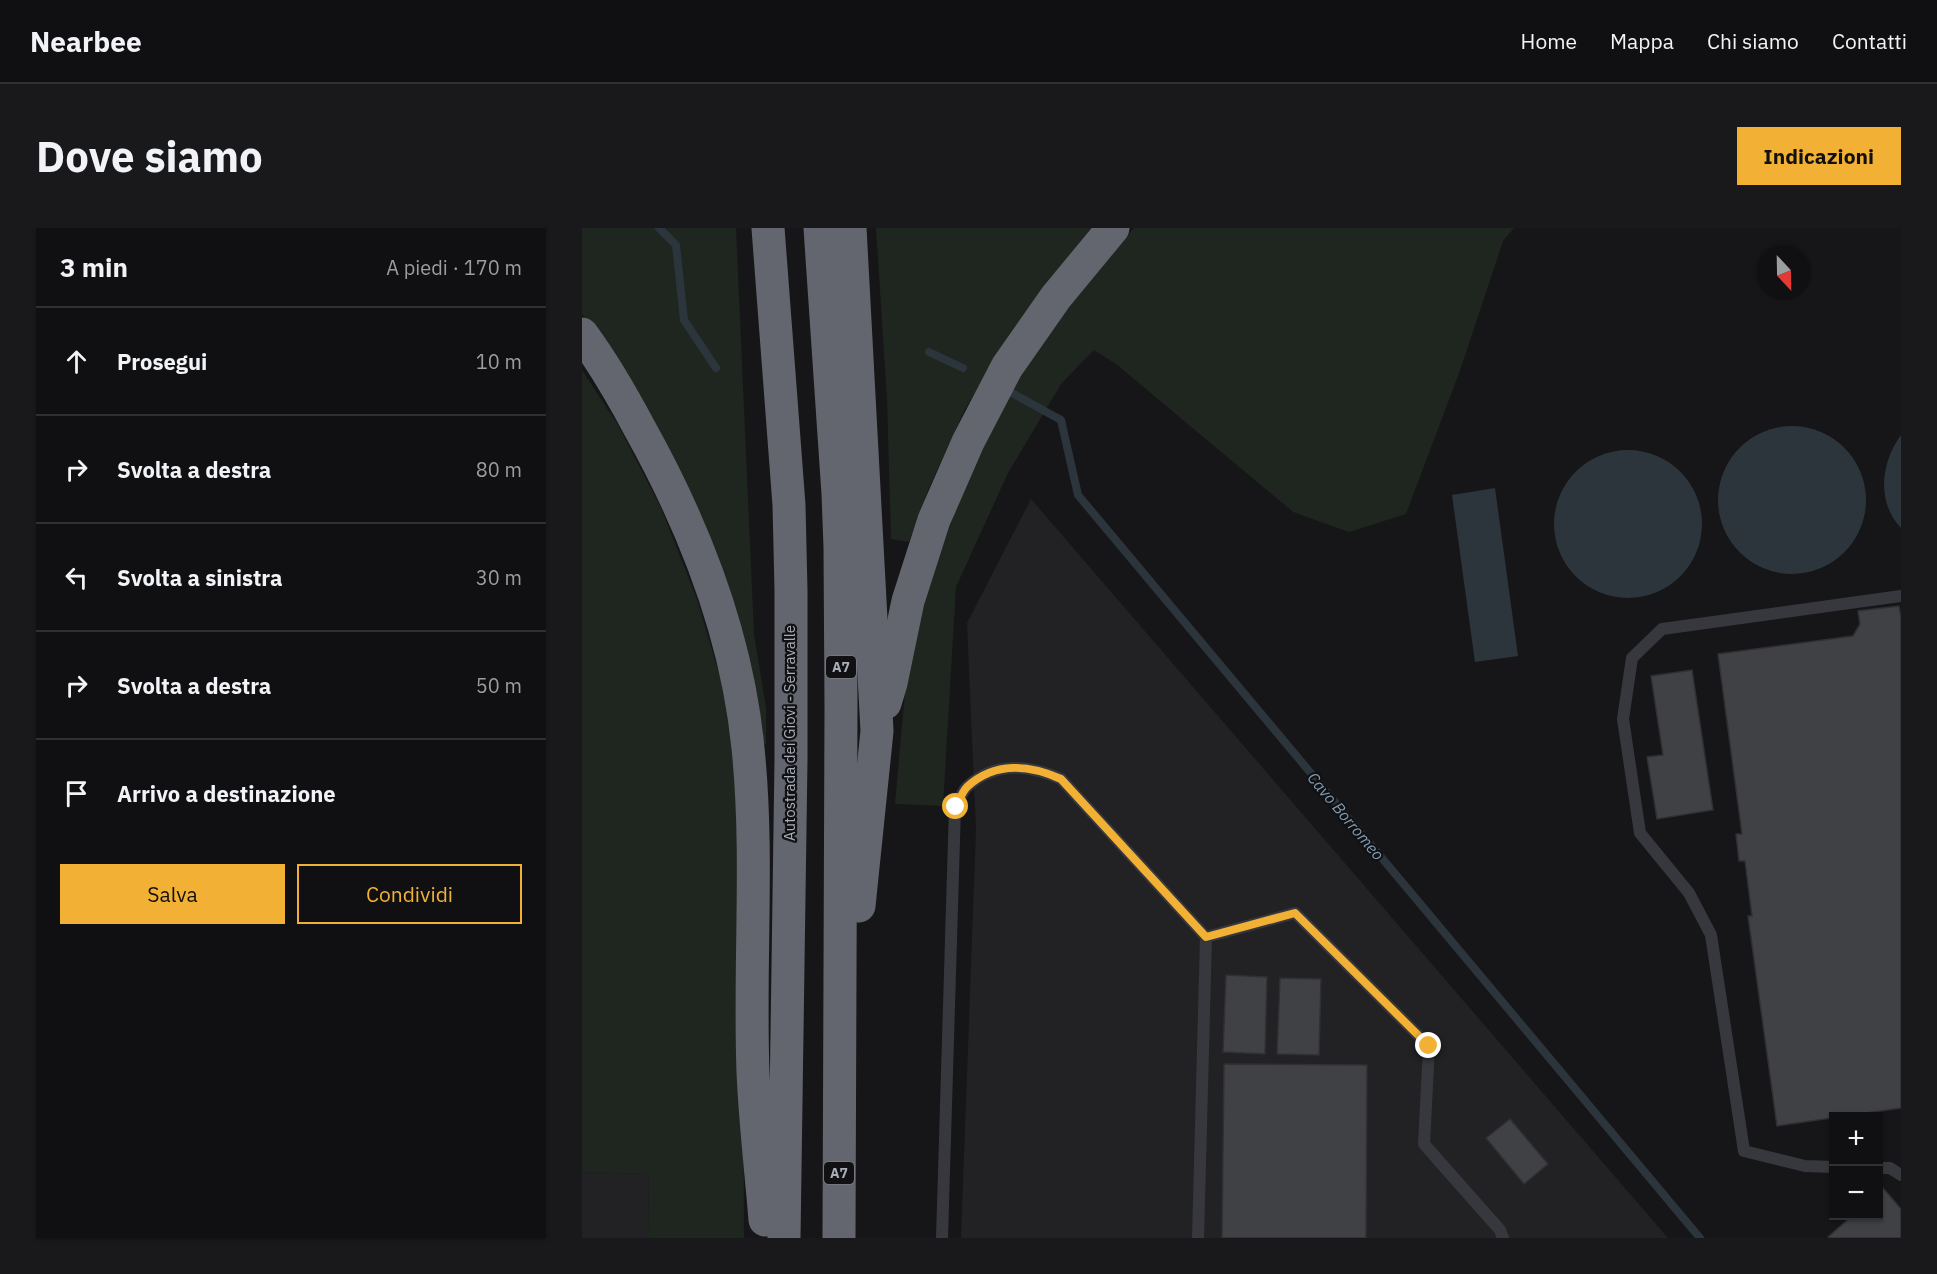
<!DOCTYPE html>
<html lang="it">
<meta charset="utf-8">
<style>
body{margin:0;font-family:"IBM Plex Sans",sans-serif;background:#19191b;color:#f1f3f6}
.controls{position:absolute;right:18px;bottom:18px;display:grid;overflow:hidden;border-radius:0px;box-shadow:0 2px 4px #0004}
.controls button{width:54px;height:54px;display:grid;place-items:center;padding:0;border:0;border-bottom:2px solid #303032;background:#101012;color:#f1f3f6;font:30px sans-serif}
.compass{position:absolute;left:1175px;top:18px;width:54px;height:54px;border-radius:50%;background:#101012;box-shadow:0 2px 4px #0004;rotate:158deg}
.stop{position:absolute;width:18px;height:18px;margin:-14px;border:4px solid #f2b134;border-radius:50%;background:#fff}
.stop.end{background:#f2b134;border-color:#fff;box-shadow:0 2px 6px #0008}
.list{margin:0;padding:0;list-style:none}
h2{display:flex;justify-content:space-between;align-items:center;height:78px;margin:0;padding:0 24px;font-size:26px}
h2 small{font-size:20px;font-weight:400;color:#9c9d9f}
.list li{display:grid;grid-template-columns:39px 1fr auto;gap:18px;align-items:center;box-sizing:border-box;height:108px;padding:0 24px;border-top:2px solid #303032}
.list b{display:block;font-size:22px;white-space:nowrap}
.list em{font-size:20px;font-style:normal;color:#9c9d9f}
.actions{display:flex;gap:12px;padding:18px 24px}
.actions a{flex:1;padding:14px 0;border:2px solid #f2b134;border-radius:0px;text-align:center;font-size:21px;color:#f2b134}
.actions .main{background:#f2b134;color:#111}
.icon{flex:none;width:33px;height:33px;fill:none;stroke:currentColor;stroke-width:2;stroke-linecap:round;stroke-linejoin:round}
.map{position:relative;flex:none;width:1319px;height:1010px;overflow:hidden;border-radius:0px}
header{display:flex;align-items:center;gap:36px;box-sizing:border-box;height:84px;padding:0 30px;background:#101012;border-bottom:2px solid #303032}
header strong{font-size:28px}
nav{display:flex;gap:33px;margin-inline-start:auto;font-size:21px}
.intro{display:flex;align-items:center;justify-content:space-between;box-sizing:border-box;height:144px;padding:0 36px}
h1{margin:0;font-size:42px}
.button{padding:15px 27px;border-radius:0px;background:#f2b134;color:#111;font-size:21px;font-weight:700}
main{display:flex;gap:36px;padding:0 36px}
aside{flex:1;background:#101012;border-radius:0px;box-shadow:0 2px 4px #0004}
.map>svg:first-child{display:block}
</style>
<header>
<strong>Nearbee</strong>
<nav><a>Home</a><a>Mappa</a><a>Chi siamo</a><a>Contatti</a></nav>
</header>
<div class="intro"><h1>Dove siamo</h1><a class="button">Indicazioni</a></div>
<main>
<aside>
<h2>3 min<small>A piedi · 170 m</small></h2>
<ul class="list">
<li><svg class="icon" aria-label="ahead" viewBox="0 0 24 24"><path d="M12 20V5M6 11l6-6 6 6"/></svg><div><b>Prosegui</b></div><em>10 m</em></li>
<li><svg class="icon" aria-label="right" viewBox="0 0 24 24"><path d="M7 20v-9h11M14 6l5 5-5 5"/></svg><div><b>Svolta a destra</b></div><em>80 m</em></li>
<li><svg class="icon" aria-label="left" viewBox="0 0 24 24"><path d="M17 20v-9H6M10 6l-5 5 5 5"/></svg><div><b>Svolta a sinistra</b></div><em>30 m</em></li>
<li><svg class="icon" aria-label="right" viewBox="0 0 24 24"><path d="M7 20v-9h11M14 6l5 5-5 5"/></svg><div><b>Svolta a destra</b></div><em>50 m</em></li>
<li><svg class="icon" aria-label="arrive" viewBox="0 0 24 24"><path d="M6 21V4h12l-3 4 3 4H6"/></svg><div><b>Arrivo a destinazione</b></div></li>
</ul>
<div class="actions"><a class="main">Salva</a><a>Condividi</a></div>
</aside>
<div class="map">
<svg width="1319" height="1010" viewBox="0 0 1319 1010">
<rect width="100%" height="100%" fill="#161618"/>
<g fill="#222225">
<path d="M449 271 1086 1010H379L394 602 385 395Z"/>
<path d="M0 944 67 946 66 1010H0Z"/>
</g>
<g fill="#1e261f">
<path d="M0 0H154L172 406 184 480V516H179L38 136 0 86Z"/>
<path d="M294 0H509L441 87 382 183 347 260 327 314 309 311 305 171Z"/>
<path d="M552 0H932L921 13 879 140 824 286 767 304 711 284 534 136 512 122 479 156 426 245 374 359 361 578 313 576 324 453 335 390 386 248 444 138 492 70Z"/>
<path d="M0 142 36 197 79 280 115 371 140 456 155 522 160 591 162 1010H66L67 946 0 944Z"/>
</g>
<g fill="#2c353c">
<circle cx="1210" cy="272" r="74"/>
<path d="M1319 207V300C1294 274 1299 234 1319 207Z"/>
<circle cx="1046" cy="296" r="74"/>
<path d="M913 260 936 428 893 434 870 267Z"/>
</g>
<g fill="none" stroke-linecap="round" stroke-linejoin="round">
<g stroke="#2c353c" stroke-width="8">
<path d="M77 0 94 17 102 92 134 140"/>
<path d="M347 124 381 140"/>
<path d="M430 165 479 192 496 267 1118 1010"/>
</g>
</g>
<g fill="#404145" stroke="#303034" stroke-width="1.5">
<path d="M1317 378 1319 390V880L1195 898 1166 688H1170L1163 633H1157L1154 606H1160L1136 426 1271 408 1278 396 1276 383Z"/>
<path d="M1110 442 1131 582 1075 591 1065 529 1081 527 1069 448Z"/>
<path d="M644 747 685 749 683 826 641 824Z"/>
<path d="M698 750 739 751 737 827 695 826Z"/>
<path d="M642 836 785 837 784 1010H640Z"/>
<path d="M928 891 966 936 942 956 904 910Z"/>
<path d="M1301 960 1319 981V1010H1248L1246 1009 1270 988H1296V964Z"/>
</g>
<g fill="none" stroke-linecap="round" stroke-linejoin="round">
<g stroke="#37383d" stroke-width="12">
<path d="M624 709 713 685 847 818 842 916 918 1002 921 1010"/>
<path d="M1252 939 1223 938 1162 923 1129 707 1107 665 1058 605 1041 491 1050 430 1080 401 1319 368"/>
<path d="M1296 940H1308L1319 947"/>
<path d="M360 1010 373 579C377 573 380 564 385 559 413 533 448 537 479 551L624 709 616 1010"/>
</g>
<g stroke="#63666e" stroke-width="33">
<path d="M186 0 207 277 209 362V532L202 1010"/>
<path d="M238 0 256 266 258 319 259 480 257 1010"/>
<path d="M268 0 295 503 277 678"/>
<path d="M0 106C22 136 41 169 58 201 112 298 155 408 166 520 177 627 167 736 171 844 173 893 179 942 183 992"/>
<path d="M303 475 309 455 326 373 352 292 386 214 425 139 474 69 531 0"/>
</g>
</g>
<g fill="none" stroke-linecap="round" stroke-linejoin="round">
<path stroke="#f2b134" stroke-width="8" d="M374 579C377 573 380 564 385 559 413 533 448 537 479 551L624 709 713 685 847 818"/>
</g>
<g text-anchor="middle" stroke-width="4.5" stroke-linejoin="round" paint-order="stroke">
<g fill="#111113" stroke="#7b7e86" stroke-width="1.5">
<rect x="244" y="428" width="30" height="22" rx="4.5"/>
<rect x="242" y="934" width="30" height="22" rx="4.5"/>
</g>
<g font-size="14" font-weight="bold" fill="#a8adb8">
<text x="259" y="444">A7</text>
<text x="257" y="950">A7</text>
</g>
<g font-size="15" fill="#a8adb8" stroke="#111113">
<text transform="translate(208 505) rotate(-90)" y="5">Autostrada dei Giovi - Serravalle</text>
</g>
<g font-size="16" font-style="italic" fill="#7f9bb3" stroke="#111113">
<text transform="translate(764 588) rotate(50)" y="6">Cavo Borromeo</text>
</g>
</g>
</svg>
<div class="controls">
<button>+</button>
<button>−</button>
</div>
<svg class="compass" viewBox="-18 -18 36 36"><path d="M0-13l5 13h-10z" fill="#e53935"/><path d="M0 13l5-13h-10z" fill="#9c9d9f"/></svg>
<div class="stop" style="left:374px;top:579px"></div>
<div class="stop end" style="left:847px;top:818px"></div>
</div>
</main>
